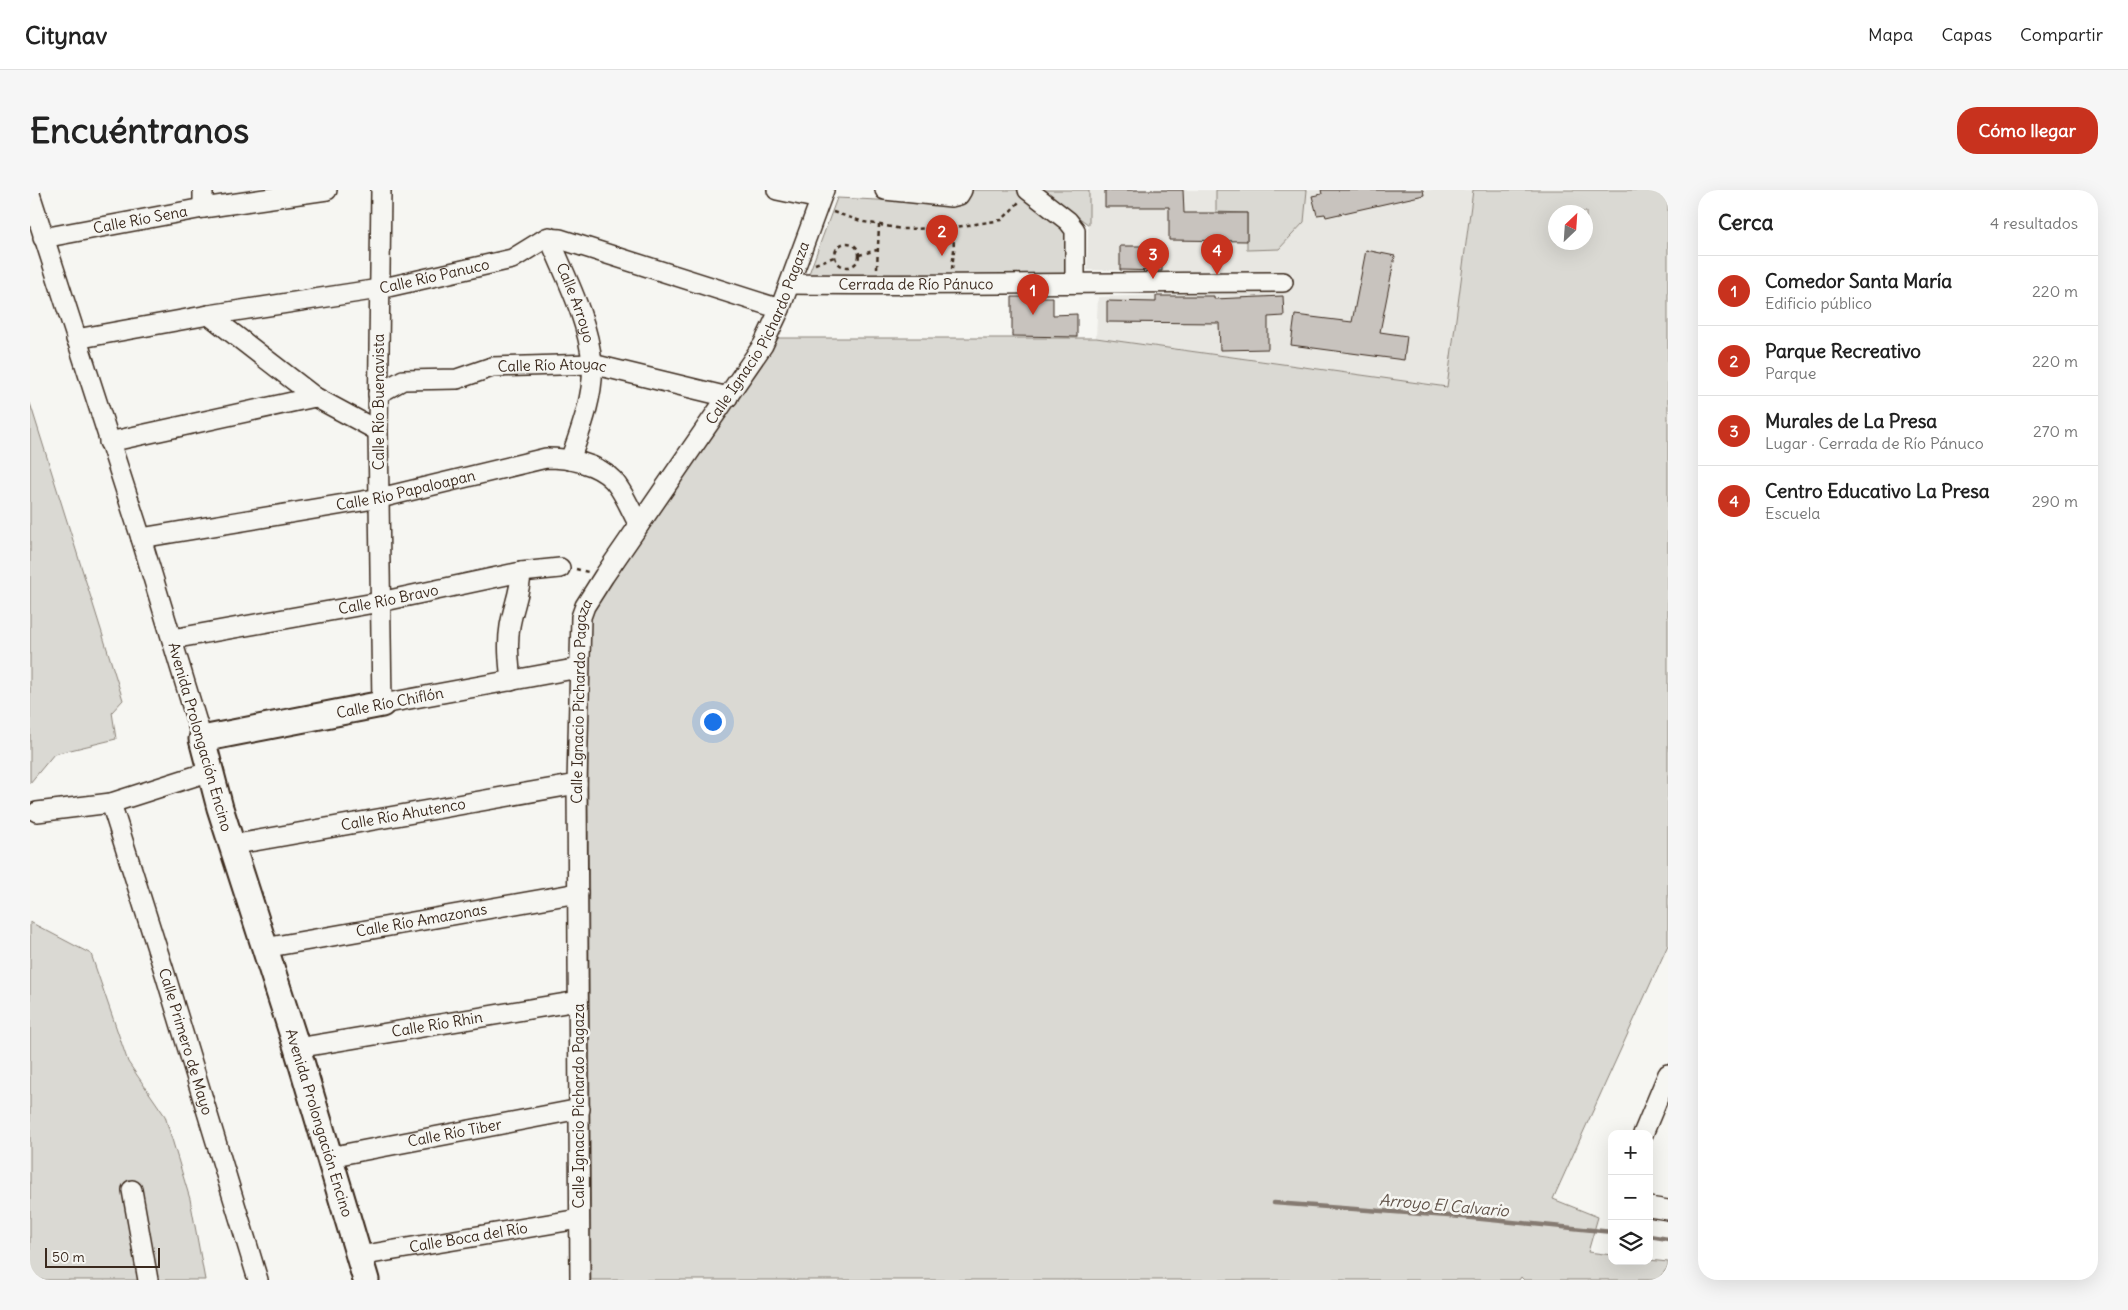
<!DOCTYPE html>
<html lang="es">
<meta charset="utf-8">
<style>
body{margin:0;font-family:Delius,sans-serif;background:#f6f6f6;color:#222}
.controls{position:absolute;right:15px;bottom:15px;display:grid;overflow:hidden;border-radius:10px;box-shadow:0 5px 20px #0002}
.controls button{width:45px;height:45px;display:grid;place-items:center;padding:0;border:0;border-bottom:1px solid #e0e0e0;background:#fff;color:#222;font:25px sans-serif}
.compass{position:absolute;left:1518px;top:15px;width:45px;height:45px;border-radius:50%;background:#fff;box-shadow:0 5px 20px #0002;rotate:25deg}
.scale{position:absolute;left:15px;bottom:12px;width:115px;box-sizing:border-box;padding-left:5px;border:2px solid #3b2a1e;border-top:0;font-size:14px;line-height:18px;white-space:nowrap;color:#3b2a1e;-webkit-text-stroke:4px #f6f6f2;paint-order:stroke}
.you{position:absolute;left:682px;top:531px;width:18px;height:18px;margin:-12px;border:4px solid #fff;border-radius:50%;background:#1a73e8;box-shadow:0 0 0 8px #1a73e833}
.badge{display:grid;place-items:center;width:32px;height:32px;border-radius:50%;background:#c8321e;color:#fff;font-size:16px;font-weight:700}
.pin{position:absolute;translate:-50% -41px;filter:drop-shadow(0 1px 2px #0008)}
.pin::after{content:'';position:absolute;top:26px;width:18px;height:15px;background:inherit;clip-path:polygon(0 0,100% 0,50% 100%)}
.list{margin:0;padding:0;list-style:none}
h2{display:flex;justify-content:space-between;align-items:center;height:65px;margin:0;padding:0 20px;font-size:21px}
h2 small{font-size:16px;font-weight:400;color:#767676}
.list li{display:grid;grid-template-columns:32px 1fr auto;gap:15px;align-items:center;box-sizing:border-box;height:70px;padding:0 20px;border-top:1px solid #e0e0e0}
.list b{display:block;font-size:19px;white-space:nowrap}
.list p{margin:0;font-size:16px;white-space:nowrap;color:#767676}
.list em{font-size:16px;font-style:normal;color:#767676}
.icon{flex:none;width:28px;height:28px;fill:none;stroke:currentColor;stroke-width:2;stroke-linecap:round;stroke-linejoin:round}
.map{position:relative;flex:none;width:1638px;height:1090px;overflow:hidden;border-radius:20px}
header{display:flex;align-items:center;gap:30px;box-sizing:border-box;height:70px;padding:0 25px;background:#fff;border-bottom:1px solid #e0e0e0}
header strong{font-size:24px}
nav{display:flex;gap:28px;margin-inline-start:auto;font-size:18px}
.intro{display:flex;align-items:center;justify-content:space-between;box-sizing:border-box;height:120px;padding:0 30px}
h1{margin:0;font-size:35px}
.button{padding:12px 22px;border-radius:20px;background:#c8321e;color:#fff;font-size:18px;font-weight:700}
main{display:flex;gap:30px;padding:0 30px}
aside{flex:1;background:#fff;border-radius:20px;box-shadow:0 5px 20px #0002}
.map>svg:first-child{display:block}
</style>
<header>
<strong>Citynav</strong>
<nav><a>Mapa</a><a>Capas</a><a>Compartir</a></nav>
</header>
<div class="intro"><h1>Encuéntranos</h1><a class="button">Cómo llegar</a></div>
<main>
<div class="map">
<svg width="1638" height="1090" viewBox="0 0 1638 1090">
<rect width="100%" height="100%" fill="#f6f6f2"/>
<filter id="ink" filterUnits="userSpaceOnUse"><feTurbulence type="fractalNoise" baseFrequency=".02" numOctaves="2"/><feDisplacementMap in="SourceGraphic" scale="10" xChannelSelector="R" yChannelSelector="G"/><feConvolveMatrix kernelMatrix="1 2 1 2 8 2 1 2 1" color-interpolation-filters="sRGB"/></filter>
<g filter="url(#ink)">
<path fill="#e8e7e2" d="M1059 0H1186V22L1217 23V60L1249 59 1274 32 1277 0H1443L1417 197 1066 148 1068 107 1261 101 1263 84 1216 82 1057 80Z"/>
<g fill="#dad9d3" stroke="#8a8278" fill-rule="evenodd">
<path d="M935 0H986L1039 43V92L777 89 807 8 928 14Z"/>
<path d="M1012 0H1059V35Z"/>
<path d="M1186 0H1277L1274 32 1249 59 1217 60V23L1186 22Z"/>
<path d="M1443 0H1638V755L1523 1009 1568 1027 1558 1062 1582 1065V1071H1619V1070L1638 1072V1077L1628 1090H1494L1491 1087 1489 1090H561L557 430 747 148H1066L1417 197ZM1526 22H1556V52H1526Z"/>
<path d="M0 213 93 510 82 522 86 549 24 564 0 593Z"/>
<path d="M0 732 61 764 98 872 135 926 160 1009 175 1090H0Z"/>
</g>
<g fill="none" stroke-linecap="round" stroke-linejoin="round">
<g stroke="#857a71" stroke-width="4.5">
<path d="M1244 1013 1432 1027 1582 1042"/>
<path d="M1619 1046 1638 1049"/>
</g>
</g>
<g fill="#c8c3be" stroke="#3b2a1e">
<path d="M1075 0H1153L1154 23H1217V51L1139 50V17H1075Z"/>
<path d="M1291 0H1393L1394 5 1296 27 1295 24 1287 25 1282 6 1292 4Z"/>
<path d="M1090 56H1132V81L1090 80Z"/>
<path d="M1336 60 1365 66 1350 142 1377 146 1374 170 1261 155 1265 125 1322 132Z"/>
<path d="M1126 106H1184V109L1253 106 1254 126 1238 127V159L1190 160 1189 133 1077 132V111L1126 112Z"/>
<path d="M982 107H1023V125L1047 124V147L982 146Z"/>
</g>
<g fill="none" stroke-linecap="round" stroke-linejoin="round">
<defs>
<g id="minor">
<path d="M351 0 348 241 352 514 549 478"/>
<path d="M747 0 790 9"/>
<path d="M855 0 921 7 929 5 932 0"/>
<path d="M998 0 1038 31 1045 40V93"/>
<path d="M0 4 111 348 172 549"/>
<path d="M173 18V0"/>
<path id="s1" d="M519 47C536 88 558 129 562 173 565 203 550 242 540 270"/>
<path id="s2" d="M13 48 173 18 297 0"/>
<path id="s3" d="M760 94C924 96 1089 92 1253 92"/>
<path d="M179 125 285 207 348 241"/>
<path id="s4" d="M46 149 179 125 349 99 482 69 516 48 530 49 750 119"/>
<path id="s5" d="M348 204 373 190 427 189 462 177 562 174 698 207"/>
<path d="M79 252 285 207"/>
<path id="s6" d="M111 348 350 308 516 268C538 268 567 273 583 290 594 302 601 321 609 335"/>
<path id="s7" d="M142 449 350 412 491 382 530 378"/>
<path d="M481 491C479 472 477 454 480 436 483 417 491 401 491 382"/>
<path id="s8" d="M81 613 136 787 228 1090"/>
<path d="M7 622 81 613 181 581"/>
<path id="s9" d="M201 655 547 594"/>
<path id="s10" d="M234 758 548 703"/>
<path id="s11" d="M267 858 548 811"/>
<path d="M1613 944 1638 884"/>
<path id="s12" d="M299 967 550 919"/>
<path d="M102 1000 118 1090"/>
<path d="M1619 1017 1638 1020"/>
<path id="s13" d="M329 1066 549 1029"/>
<path id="s14" d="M550 1090 547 594 551 427 555 416 574 386 733 155 750 119 794 0"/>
</g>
<path id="major" d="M336 1090 267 858 190 618 172 549 352 514"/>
</defs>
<use href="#minor" stroke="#3b2a1e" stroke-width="22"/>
<use href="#major" stroke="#3b2a1e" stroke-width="29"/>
<g stroke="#3b2a1e" stroke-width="2.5" stroke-dasharray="4 4" stroke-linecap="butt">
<path d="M803 22 834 32 872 39 919 38 972 30 989 12"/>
<circle cx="817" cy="65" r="12"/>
<path d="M829 65 847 60"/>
<path d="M785 74 804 67"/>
<path d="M847 78 849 35"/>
<path d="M922 79 924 60 923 38"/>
<path d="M546 379 558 382"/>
</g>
<use href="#minor" stroke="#f6f6f2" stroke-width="19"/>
<use href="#major" stroke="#f6f6f2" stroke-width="25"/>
</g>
</g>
<g text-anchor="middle" stroke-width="5" stroke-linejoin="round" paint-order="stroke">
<g font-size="15" fill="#3b2a1e" stroke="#f6f6f2">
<text dy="5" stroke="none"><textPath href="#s2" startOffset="99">Calle Río Sena</textPath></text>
<text dy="5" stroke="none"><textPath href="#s4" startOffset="364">Calle Río Panuco</textPath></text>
<text dy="5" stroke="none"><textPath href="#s3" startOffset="126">Cerrada de Río Pánuco</textPath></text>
<text dy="5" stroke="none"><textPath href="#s1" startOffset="71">Calle Arroyo</textPath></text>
<text dy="5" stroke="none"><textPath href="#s14" startOffset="999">Calle Ignacio Pichardo Pagaza</textPath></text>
<text dy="5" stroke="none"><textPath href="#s5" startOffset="180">Calle Río Atoyac</textPath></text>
<text transform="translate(349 212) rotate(-90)" y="5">Calle Río Buenavista</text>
<text dy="5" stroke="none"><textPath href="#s6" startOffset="269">Calle Río Papaloapan</textPath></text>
<text dy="5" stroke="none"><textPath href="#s7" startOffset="220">Calle Río Bravo</textPath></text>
<text transform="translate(360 513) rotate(-11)" y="5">Calle Río Chiflón</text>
<text dy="5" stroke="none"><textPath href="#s14" startOffset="579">Calle Ignacio Pichardo Pagaza</textPath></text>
<text transform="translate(170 547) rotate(74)" y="5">Avenida Prolongación Encino</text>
<text dy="5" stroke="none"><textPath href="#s9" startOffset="175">Calle Río Ahutenco</textPath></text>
<text dy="5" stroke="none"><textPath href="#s10" startOffset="160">Calle Río Amazonas</textPath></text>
<text dy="5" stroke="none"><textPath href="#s11" startOffset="142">Calle Río Rhin</textPath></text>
<text dy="5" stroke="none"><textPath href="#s8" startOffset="250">Calle Primero de Mayo</textPath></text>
<text transform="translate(549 916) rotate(-90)" y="5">Calle Ignacio Pichardo Pagaza</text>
<text transform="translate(289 933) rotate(73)" y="5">Avenida Prolongación Encino</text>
<text dy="5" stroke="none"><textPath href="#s12" startOffset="128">Calle Río Tiber</textPath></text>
<text dy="5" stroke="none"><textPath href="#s13" startOffset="111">Calle Boca del Río</textPath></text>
</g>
<g font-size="16" font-style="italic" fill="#605248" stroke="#f6f6f2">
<text transform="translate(1414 1015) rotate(5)" y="6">Arroyo El Calvario</text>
</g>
</g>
</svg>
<div class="controls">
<button>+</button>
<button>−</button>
<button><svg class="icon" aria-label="layers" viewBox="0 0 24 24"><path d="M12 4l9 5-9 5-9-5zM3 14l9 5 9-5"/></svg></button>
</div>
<svg class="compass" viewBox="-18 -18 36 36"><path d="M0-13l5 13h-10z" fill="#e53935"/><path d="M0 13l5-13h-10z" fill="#767676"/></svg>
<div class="scale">50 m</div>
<div class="you"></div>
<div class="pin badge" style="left:1003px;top:125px">1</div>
<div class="pin badge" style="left:912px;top:66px">2</div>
<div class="pin badge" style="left:1123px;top:89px">3</div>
<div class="pin badge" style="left:1187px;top:85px">4</div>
</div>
<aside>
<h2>Cerca<small>4 resultados</small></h2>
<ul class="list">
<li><span class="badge">1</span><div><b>Comedor Santa María</b><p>Edificio público</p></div><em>220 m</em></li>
<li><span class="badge">2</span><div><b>Parque Recreativo</b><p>Parque</p></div><em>220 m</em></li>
<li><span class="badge">3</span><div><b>Murales de La Presa</b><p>Lugar · Cerrada de Río Pánuco</p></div><em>270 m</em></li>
<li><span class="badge">4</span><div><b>Centro Educativo La Presa</b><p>Escuela</p></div><em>290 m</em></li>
</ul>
</aside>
</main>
